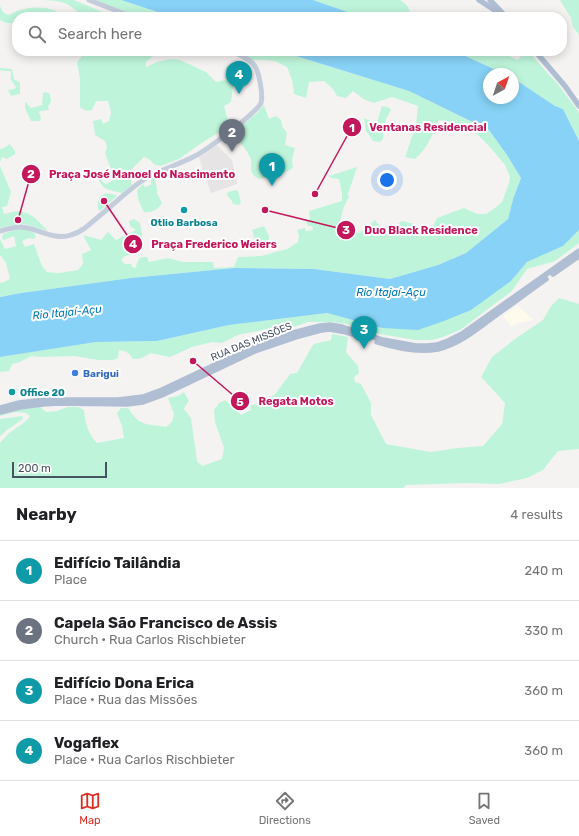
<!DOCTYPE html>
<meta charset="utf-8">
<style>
body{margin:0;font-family:Rubik,sans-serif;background:#f2f2f2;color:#202124}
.compass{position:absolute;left:483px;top:68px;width:36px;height:36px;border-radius:50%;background:#fff;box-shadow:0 2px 10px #0003;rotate:40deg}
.scale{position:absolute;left:12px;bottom:10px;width:95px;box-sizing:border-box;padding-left:4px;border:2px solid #485362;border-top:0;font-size:11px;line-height:14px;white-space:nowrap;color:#485362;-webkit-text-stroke:3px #fff;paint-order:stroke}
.you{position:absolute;left:387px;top:180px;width:14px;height:14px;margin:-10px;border:3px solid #fff;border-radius:50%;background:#1a73e8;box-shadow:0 0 0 6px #1a73e833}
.badge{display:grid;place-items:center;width:26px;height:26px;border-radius:50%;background:#d93025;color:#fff;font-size:13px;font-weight:700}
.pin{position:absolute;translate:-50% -33px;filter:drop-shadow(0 1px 2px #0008)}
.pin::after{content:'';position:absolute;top:21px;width:14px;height:12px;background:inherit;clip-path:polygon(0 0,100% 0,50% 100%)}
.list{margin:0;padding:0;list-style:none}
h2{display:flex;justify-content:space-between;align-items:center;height:52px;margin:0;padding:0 16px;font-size:17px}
h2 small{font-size:13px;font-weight:400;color:#757577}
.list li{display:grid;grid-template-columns:26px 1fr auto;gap:12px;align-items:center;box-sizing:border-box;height:60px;padding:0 16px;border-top:1px solid #e0e0e0}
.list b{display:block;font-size:15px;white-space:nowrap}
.list p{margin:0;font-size:13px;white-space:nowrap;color:#757577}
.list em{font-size:13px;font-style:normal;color:#757577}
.icon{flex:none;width:22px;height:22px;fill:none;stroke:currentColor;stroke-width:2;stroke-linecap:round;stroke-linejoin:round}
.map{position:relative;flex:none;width:579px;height:488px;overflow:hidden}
.search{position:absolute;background:#fff;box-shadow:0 2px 10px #0003;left:12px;right:12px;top:12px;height:44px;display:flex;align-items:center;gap:10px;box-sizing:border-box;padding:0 14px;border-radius:16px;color:#757577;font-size:15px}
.sheet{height:292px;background:#fff}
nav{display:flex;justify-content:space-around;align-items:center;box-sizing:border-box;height:56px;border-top:1px solid #e0e0e0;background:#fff;font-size:11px;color:#757577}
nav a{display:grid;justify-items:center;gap:2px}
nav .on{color:#d93025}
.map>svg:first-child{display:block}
</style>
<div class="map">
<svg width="579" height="488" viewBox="0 0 579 488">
<rect width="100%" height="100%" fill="#f5f3f2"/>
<path fill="#fefbed" d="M517 306 519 307 534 320 518 323 515 324 512 327 503 316Z"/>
<path fill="#e6e4e4" d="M217 145 232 160 237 184 211 193 199 158Z"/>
<g fill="#bef5da">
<path d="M44 0H74L114 17H85L67 4 57 1Z"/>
<path d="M95 0H121L173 17H145L124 11Z"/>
<path d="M313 0H400C405 3 409 7 410 12L418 17H362Z"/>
<path d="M560 0H579V35L573 27 571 18Z"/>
<path d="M0 6 3 12 8 15C20 9 32 6 45 8 50 9 53 9 57 12L55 14H50L45 16V17H17V23H6L0 20Z"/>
<path d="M86 51H155L151 58 146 62V67L157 62 170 59 180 60 206 72 216 82 225 80 226 67 239 60C245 64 249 68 252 75L233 87 231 102 224 106 229 125 216 134 203 142 179 159 161 166 155 165 150 160 144 157 128 173 132 185 122 193C105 189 105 191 96 176V175H98L102 181 106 184 112 181 114 177 105 153 107 147 105 141 95 135 93 121 101 119 103 124 109 121 111 112 108 101H96L92 110 86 111 80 107V79L77 62Z"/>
<path d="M238 51H280L409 91 489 130 507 155 521 178 513 199 508 219 466 253 438 265 390 279 314 269 234 268 131 278 21 293 0 297V282L2 283 10 279 6 263 1 256H0V239L5 249 16 246 14 236 4 240 2 238 3 234C14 230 24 227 34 233L36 237 34 239 29 238 22 241 25 247 34 244 42 266 47 272 59 273 78 270 83 264 82 254 91 250 83 235 101 240 108 232 116 240 136 230 130 226 129 221 134 219 140 223 142 233V244L136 246 135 253 125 256 121 260 125 264H131L132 267 136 268C137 261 139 256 147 257L149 262 168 258 183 262H213L214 268 234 267 238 257 261 256 287 249 298 242 299 236 297 230 305 228 306 231 313 230 312 226H308L306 222 310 219 309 211 342 201V194L339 179 331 178 329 176 357 167 348 194 349 197C343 206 341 217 339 227L344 225 347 230 360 233 375 220 382 229 389 231 402 221 414 224 421 233 431 230 437 218 464 208 477 214H486L495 208 502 202 509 183 510 177 505 165 489 146 477 134 465 126 439 120C433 134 427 149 415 159L405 157 416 125 418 106 392 97 374 103 365 100 353 91 346 98 337 96 333 89 324 81 309 82 306 98 294 94 292 80 287 67 275 61 265 60H251L246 55Z"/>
<path d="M454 51H497L518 60 525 51H528L551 77 557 83 578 111 579 113V141L563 109 555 106 513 78V74H505Z"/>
<path d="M0 68 12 69 14 79 20 83V94L11 96 8 90 14 89 16 87 11 80V73L10 71H4L0 70Z"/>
<path d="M46 92 50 94 51 101 48 107 49 110 40 111 39 112 41 118 40 121H31L25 108V103L27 102 28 105 31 108 42 105 43 93Z"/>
<path d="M264 105 269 119 276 116 281 120 282 126 287 133 285 145 295 148 292 160 293 168 286 172 259 179C246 172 254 165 250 157 247 150 237 139 233 133L257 113Z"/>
<path d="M382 106 388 107 391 110C389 114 386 118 385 122 383 127 383 133 383 139L380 142 373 141 366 131 364 118C369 120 371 122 377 122Z"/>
<path d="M10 144 15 151V154L7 159 2 157 0 163V148L2 149Z"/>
<path d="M0 166 11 192 7 206 2 207 4 214C10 213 17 210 23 212 33 214 41 224 48 231L24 224 13 225 0 228Z"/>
<path d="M154 177 157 188V193L162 203C158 210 151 213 144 212 140 205 137 197 137 190L143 184 145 187 151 185V179Z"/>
<path d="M237 190 238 191 241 202 239 205 233 204 232 201 227 195 228 192Z"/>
<path d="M107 193 116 195 117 196 100 211 98 209C97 201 99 195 107 193Z"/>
<path d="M264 226 269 236V242L267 244 257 246 252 230Z"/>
<path d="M579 230V243L555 261 527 269 512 291 460 330 440 338 431 340H415L380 334 347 324 333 322H308L285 330 276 327 238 335 222 343 212 342 192 347 170 357 150 353C144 358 140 359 133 359 129 353 127 351 119 350L118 358 114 360H98L74 356 39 357 31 356 20 362 12 364 9 371 1 372 0 371V357L96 342 157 341 229 325 327 313 382 328 511 281 527 262 563 246Z"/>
<path d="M559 298 579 304V449L558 451 543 470 527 478 499 484 464 483 406 485 403 488H0V443C4 439 7 434 12 431 18 426 26 423 30 416L26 413 15 412 0 416V414L8 411 40 407 46 412 57 411 68 407H78L84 410C85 422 88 434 97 443L124 438 122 426 117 413 121 408H128C131 412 135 418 139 421 147 426 158 425 166 427L172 422 174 414 168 398 178 396 184 392 189 401 186 405 184 409 191 418 197 461 202 466 222 459 224 448 215 422 214 410 219 403 225 400 241 415 251 410 250 405 264 403 276 393 290 374 297 373 311 348 314 344 331 340 332 334 348 337 346 352 358 366 359 373 354 377 355 382 361 384 371 403V415L386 444 431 452 457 448 483 446 502 424 505 403 481 377 492 357 515 339 543 320 551 306Z"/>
<path d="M22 416 23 418V419L7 430 0 436V419Z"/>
</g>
<g fill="#87d2f6">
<path d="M121 0H313L362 17H173Z"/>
<path d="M280 51H454L505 74H489V98H513V78L555 106 563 109 579 141V230L563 246 527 262 511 281 471 310 444 321 418 330 382 328 327 313 229 325 157 341 96 342 0 357V297L21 293 131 278 234 268 314 269 390 279 438 265 466 253 508 219 513 199 521 178 507 155 489 130 409 91Z"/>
</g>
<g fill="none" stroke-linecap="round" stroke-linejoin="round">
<g stroke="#c4cddc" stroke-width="5">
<path d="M89 0 125 14 137 17"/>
<path d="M0 231C7 229 14 227 21 227 38 228 54 241 71 235 82 232 90 224 98 217 113 205 127 191 143 180 159 170 178 165 195 156 206 151 257 112 261 103 263 96 261 88 260 82 257 61 249 59 231 51"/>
</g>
<g stroke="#b0bed3" stroke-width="5.5">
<path d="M479 0 493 9 502 17"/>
<path d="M490 0 506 17"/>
<path d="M535 51 565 86 579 106"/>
<path d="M553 274 579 256"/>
<path d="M377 342C396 348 417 353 438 349 460 344 478 328 496 315 513 303 529 291 546 279"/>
<path d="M0 408 19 403 45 400H118L143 397 162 390 253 347 289 334 320 326 330 325 342 327 383 340 416 346H427L437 345 448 341 462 334 579 251"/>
<path d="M0 412 20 407 43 404 59 403 127 404 143 402 162 395 255 351 299 336 321 330 330 329 346 332 363 337"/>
</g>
</g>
<g fill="#0f9aa8" stroke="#fff" stroke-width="1.5">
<circle cx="184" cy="210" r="4"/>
<circle cx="12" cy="392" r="4"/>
</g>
<circle fill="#3f7fe0" stroke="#fff" stroke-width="1.5" cx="75" cy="373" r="4"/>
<g text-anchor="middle" stroke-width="4" stroke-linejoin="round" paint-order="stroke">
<g font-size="10" font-weight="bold" fill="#0d838f" stroke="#fff">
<text x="184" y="226">Otlio Barbosa</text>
<text x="20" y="396" text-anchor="start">Office 20</text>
</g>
<g font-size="10" fill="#485362" stroke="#fff">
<text transform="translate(251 341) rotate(-22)" y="4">RUA DAS MISSÕES</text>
</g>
<g font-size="10" font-weight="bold" fill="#366cbe" stroke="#fff" text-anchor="start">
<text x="83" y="377">Barigui</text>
</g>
<g font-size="11" font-style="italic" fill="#017ab4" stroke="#fff">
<text x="391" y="296">Rio Itajaí-Açu</text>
<text transform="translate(67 312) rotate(-6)" y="4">Rio Itajaí-Açu</text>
</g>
</g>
<path fill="none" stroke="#c2185b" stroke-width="1.5" d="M315 194L352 127M18 220L31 174M265 210L346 230M104 201L133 244M193 361L240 401"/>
<g fill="#c2185b" stroke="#fff" stroke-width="1.5">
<circle cx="315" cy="194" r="4"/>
<circle cx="18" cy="220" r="4"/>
<circle cx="265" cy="210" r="4"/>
<circle cx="104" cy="201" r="4"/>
<circle cx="193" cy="361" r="4"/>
<circle cx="352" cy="127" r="10"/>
<circle cx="31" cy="174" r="10"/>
<circle cx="346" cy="230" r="10"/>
<circle cx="133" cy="244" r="10"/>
<circle cx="240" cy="401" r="10"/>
</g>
<g font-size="12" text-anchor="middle" font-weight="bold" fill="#fff">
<text x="352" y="132">1</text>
<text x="31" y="178">2</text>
<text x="346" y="234">3</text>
<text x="133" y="248">4</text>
<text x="240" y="406">5</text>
</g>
<g font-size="11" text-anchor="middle" font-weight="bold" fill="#c2185b" stroke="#fff" stroke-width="4" stroke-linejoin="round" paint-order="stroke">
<text x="428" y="131">Ventanas Residencial</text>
<text x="142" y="178">Praça José Manoel do Nascimento</text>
<text x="421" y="234">Duo Black Residence</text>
<text x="214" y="248">Praça Frederico Weiers</text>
<text x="296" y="405">Regata Motos</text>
</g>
</svg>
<svg class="compass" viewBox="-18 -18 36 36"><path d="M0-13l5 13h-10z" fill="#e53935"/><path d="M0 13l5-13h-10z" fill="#757577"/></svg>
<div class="scale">200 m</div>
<div class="you"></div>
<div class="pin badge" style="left:272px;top:186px;background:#0f9aa8">1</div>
<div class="pin badge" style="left:232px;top:152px;background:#6b7280">2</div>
<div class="pin badge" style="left:364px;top:349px;background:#0f9aa8">3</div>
<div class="pin badge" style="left:239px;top:94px;background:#0f9aa8">4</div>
<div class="search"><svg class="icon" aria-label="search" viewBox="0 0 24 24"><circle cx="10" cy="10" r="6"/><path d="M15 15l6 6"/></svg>Search here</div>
</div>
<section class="sheet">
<h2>Nearby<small>4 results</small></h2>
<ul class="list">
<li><span class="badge" style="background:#0f9aa8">1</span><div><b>Edifício Tailândia</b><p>Place</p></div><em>240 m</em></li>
<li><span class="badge" style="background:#6b7280">2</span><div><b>Capela São Francisco de Assis</b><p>Church · Rua Carlos Rischbieter</p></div><em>330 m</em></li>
<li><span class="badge" style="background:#0f9aa8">3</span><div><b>Edifício Dona Erica</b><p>Place · Rua das Missões</p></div><em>360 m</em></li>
<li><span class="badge" style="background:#0f9aa8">4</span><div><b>Vogaflex</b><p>Place · Rua Carlos Rischbieter</p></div><em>360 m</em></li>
</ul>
</section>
<nav>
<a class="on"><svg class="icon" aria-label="map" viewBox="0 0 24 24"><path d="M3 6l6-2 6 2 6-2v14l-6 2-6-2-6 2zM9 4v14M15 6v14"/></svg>Map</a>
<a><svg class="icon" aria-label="directions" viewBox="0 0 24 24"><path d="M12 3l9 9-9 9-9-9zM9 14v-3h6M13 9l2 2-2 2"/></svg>Directions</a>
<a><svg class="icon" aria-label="saved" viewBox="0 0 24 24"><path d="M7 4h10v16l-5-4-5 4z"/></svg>Saved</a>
</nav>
